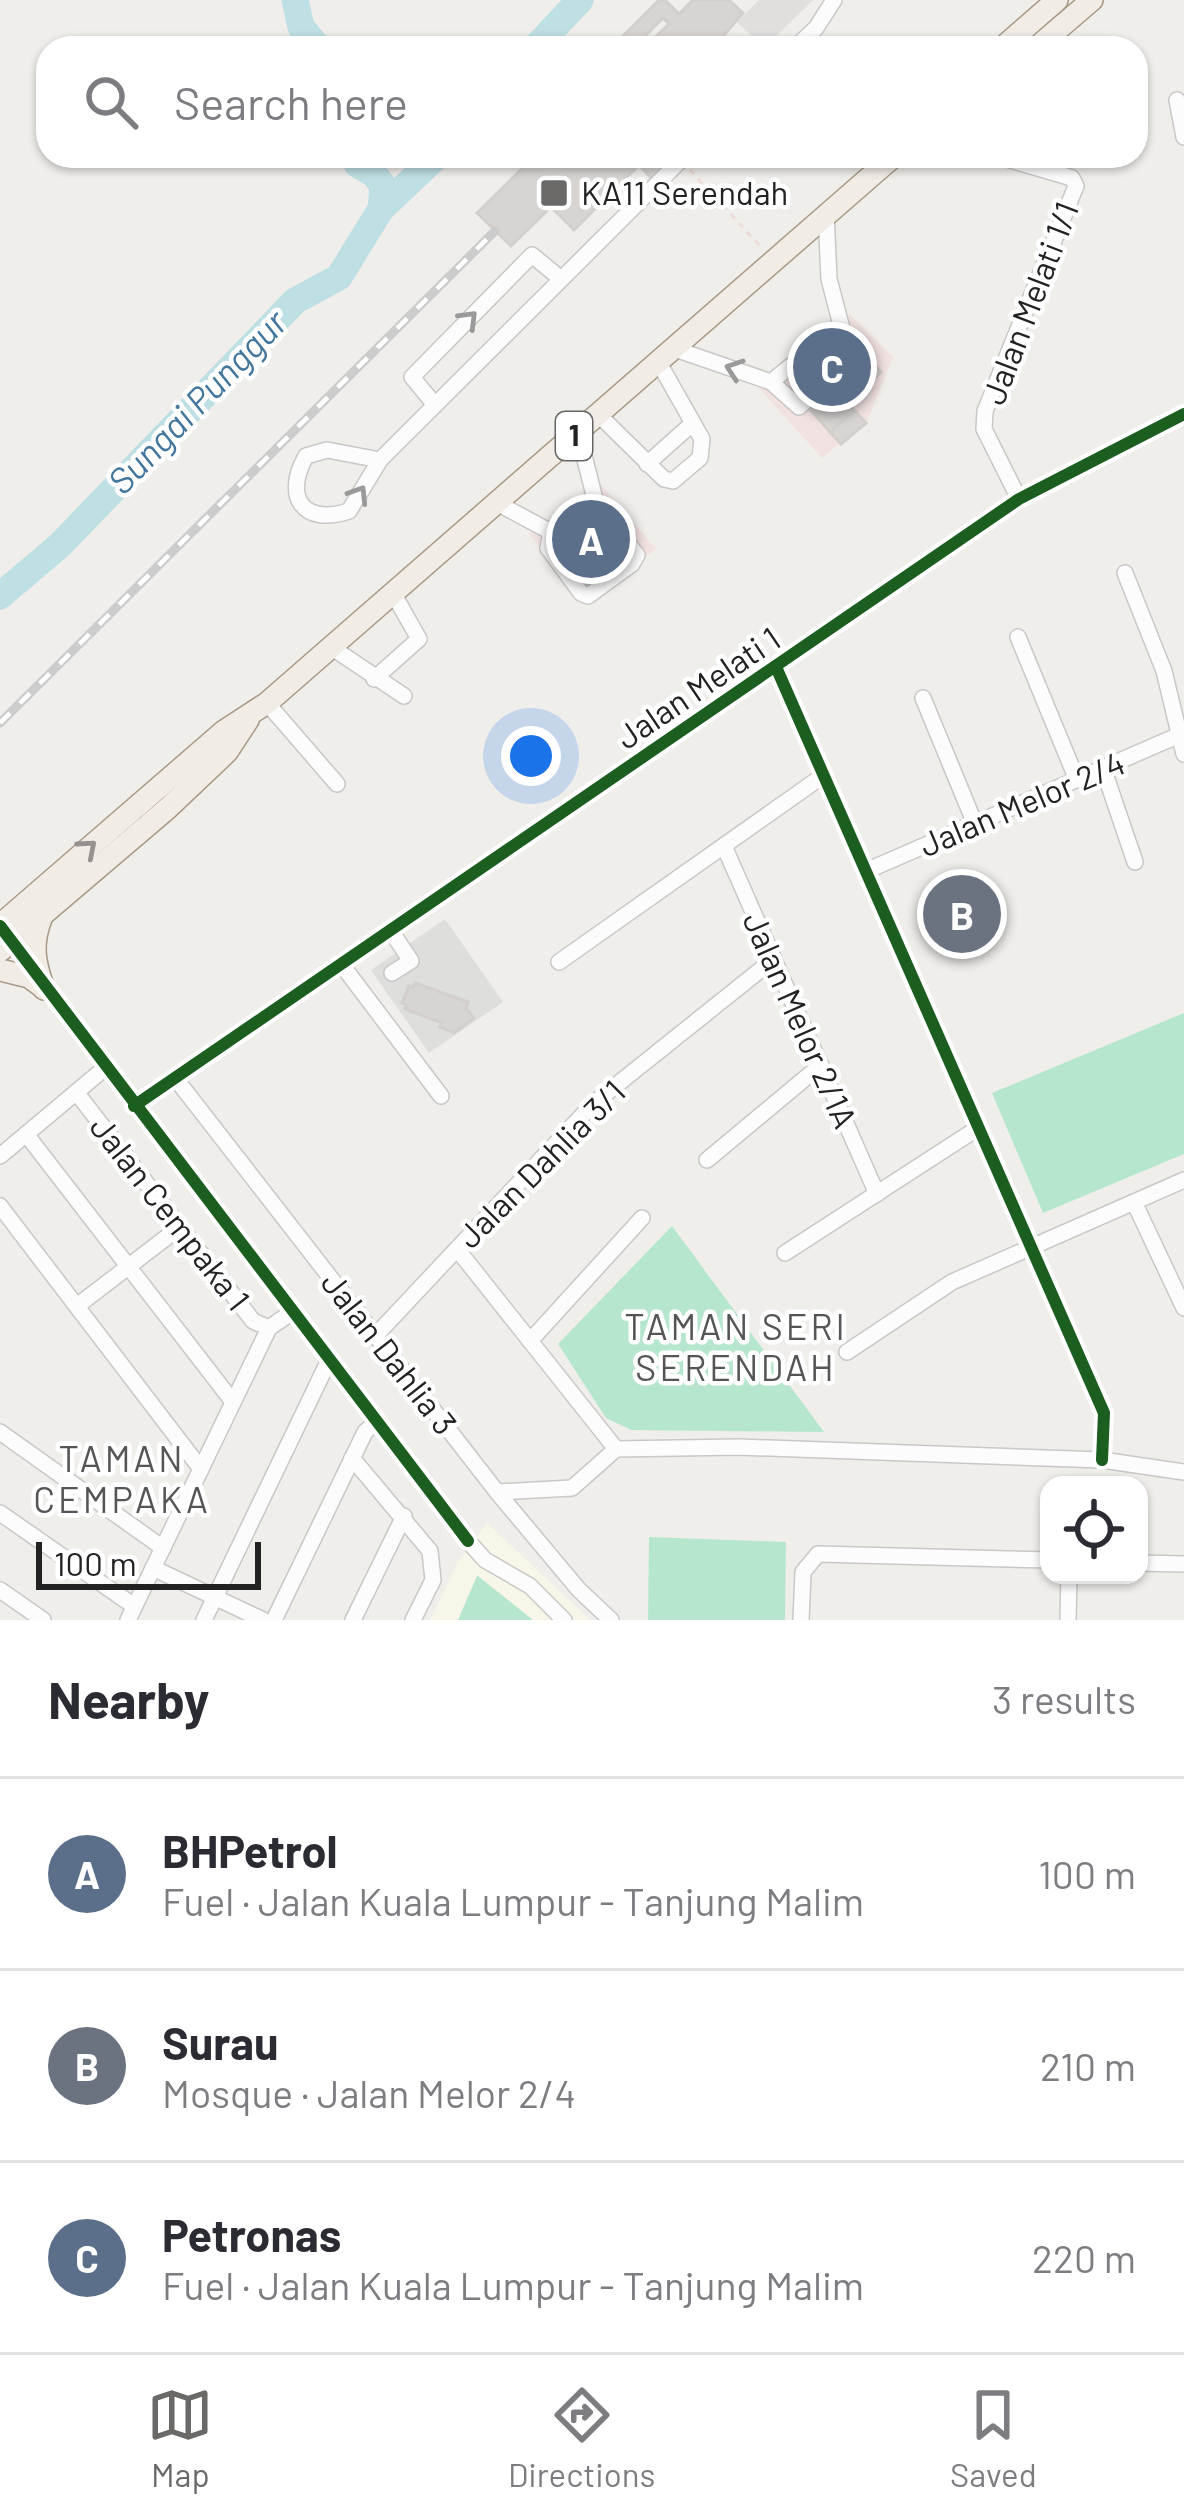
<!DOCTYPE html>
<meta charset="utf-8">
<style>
body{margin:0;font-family:Barlow,sans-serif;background:#f7f7f7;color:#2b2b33}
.controls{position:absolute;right:36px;bottom:36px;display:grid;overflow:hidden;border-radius:24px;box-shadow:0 3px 9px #0004}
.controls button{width:108px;height:108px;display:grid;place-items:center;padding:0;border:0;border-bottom:3px solid #e1e1e2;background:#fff;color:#2b2b33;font:60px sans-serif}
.scale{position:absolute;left:36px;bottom:30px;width:225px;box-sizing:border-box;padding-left:12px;border:6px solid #222;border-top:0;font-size:33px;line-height:42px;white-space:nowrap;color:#222;-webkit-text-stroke:9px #fff;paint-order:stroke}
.you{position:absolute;left:531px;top:756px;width:42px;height:42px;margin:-30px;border:9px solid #fff;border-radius:50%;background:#1a73e8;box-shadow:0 0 0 18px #1a73e833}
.badge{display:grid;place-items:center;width:78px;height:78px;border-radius:50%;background:#6a6968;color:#fff;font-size:39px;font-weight:700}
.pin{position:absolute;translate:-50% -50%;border:6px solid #fff;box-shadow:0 3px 12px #0006}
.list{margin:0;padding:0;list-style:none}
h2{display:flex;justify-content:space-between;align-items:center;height:156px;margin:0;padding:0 48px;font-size:51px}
h2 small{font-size:39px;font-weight:400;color:#7c7c81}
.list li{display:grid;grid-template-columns:78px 1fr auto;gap:36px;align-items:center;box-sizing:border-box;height:192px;padding:0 48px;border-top:3px solid #e1e1e2}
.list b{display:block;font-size:45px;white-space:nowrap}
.list p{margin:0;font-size:39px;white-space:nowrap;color:#7c7c81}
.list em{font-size:39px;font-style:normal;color:#7c7c81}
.icon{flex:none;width:66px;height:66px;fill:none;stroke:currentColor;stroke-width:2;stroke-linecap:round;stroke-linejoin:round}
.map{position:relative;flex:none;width:1184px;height:1620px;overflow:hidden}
.search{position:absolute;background:#fff;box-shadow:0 3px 9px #0004;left:36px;right:36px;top:36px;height:132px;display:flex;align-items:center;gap:30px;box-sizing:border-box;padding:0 42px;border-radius:36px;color:#7c7c81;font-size:45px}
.sheet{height:732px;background:#fff}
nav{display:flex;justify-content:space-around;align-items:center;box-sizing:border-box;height:168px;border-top:3px solid #e1e1e2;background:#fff;font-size:33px;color:#7c7c81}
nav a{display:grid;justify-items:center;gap:6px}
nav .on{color:#6a6968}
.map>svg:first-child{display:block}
</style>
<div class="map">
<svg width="1184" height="1620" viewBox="0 0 1184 1620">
<rect width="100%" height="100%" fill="#f0eeeb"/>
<g fill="#f1e2e1">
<path d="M850 315 893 357 867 421 822 458 758 387Z"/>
<path d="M598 481 656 549 584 603 529 534Z"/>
</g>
<path fill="#f8f6e8" d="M487 1523 590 1620H430L458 1562Z"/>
<path fill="#dededc" d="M445 919 503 1002 429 1053 371 970Z"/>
<g fill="#b6e7ce">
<path d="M1184 1013V1154L1043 1213 992 1093Z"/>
<path d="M672 1226 824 1432 631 1430 606 1418 558 1344Z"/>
<path d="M649 1537 786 1542 785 1620H648Z"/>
<path d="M477 1576H478L533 1620H458Z"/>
</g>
<path fill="#e0dfde" d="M759 0H813L764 48 737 22Z"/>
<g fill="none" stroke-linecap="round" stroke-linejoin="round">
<g stroke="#bedfe3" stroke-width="27">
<path d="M295 0 301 27 319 48"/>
<path d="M535 48 580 0"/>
<path d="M355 156 357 164 375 175 383 186 381 209"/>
<path d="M0 596 60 545 295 301 339 277 381 209 437 156"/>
</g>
</g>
<g fill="#d7d4d2" stroke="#d3cfcc" stroke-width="3">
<path d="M659 0H665L679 14 693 0H729L743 13 713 48H644L669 24 663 18 633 48H624L618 41Z"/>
<path d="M535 156H677L653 180 639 165 574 230 551 207 511 246 477 213Z"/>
<path d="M868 357 881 372 847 402 855 411 830 432 809 408Z"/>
<path d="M855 411 866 423 841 444 830 432Z"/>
<path d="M632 543 643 558 587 598 577 583Z"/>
<path d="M937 882 961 887 959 891 974 896 976 893 1003 906 988 945 923 919 929 892 933 893Z"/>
<path d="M415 983 468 1002 466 1008 474 1018 454 1033 440 1027 442 1023 405 1009 407 1005 402 1003 409 986 413 987Z"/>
</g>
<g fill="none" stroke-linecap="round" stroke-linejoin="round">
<defs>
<g id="minor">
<path d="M795 48 816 28 834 0"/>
<path d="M1177 100 1184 137"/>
<path d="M997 156 1072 178 1076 186 985 411 984 429 1019 499"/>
<path d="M675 349 771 382 841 325 829 279 826 213"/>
<path d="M771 382 799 407 845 364 841 325"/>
<path d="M435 405 412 377 532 255 561 279"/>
<path d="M599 415 664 479 673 481 700 458 702 439 659 363"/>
<path d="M578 432 596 503"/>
<path d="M380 460 327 450 306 456C283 497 303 526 349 511L380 460 685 156"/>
<path d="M647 464 693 423"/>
<path d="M497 503 551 532"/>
<path d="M596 503 637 555 632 564 588 596 581 593 548 548 551 532Z"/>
<path d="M1125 573 1164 671 1184 754"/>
<path d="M1018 637 1077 780"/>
<path d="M331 647 404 696"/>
<path d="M776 667 1104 1413 1102 1460"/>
<path d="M374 679 419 639 393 593"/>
<path d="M923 698 975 824"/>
<path d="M267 703 337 784"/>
<path d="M1103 768 1135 862"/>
<path d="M724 846 877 1194"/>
<path d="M866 871 1177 736"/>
<path d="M391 931 411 961 392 973"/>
<path d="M5 933 468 1541 485 1560 530 1586 564 1620"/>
<path d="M559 962 824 775"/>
<path d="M342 965 441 1096"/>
<path d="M176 1079 497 1492 579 1590 611 1620"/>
<path d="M76 1092 253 1321 269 1328"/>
<path d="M134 1106 1019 499 1184 414"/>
<path d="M26 1134 233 1402"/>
<path d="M0 1156 105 1068"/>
<path d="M707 1160 821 1065"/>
<path d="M1134 1202 1184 1308"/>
<path d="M0 1206 201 1469"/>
<path d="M457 1249 616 1449"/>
<path d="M785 1253 978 1128"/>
<path d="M77 1306 180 1227"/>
<path d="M376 1335 594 1103 774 959"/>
<path d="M530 1341 642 1218"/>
<path d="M847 1352 952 1282 1184 1180"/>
<path d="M0 1432 163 1548"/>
<path d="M352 1458 430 1551 433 1580 413 1620"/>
<path d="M497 1492 572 1488 616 1449 738 1447 1102 1460 1184 1472"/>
<path d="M0 1513 134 1606"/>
<path d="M1139 1563 1184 1564"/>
<path d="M153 1568 263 1620"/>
<path d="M0 1590 43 1620"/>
<path d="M128 1620 269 1328 292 1312"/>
<path d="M204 1620 329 1360"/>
<path d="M274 1620 365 1432 376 1422"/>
<path d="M353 1620 404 1516"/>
<path d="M801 1620 803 1572 818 1554 1049 1560"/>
<path d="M1068 1620 1069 1575"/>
</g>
<g id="major">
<path d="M1002 48 1057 0"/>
<path d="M1036 48 1092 0"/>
<path d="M42 916C31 944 34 961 44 989"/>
<path d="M0 925 224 731 267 703 894 156"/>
<path d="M0 951 168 808 227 752 248 720"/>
<path d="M0 970 29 977 44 988"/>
</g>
</defs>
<use href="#minor" stroke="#c9c8c7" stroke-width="18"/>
<use href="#major" stroke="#a79a86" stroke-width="24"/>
<path stroke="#eddcdb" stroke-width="3" stroke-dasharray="6 6" stroke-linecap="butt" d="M690 170 761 247"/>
<use href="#minor" stroke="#fdfcfc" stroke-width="15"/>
<use href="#major" stroke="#f2ece7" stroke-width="21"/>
<defs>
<path id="rail" d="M0 723 495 231"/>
</defs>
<use href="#rail" stroke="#ccc" stroke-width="9"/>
<use href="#rail" stroke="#fff" stroke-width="4.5" stroke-dasharray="14" stroke-linecap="butt"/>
<defs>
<g id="cycleway">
<path d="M776 667 1104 1413 1102 1460"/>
<path d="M0 926 468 1541"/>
<path d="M134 1106 1019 499 1184 414"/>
</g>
</defs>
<use href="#cycleway" stroke="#fff" stroke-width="20"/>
<use href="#cycleway" stroke="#1b5e20" stroke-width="12"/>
</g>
<defs><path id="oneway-chevron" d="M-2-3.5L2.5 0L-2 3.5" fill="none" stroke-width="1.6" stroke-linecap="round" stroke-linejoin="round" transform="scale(3)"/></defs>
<g stroke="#9a9a9a">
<use href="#oneway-chevron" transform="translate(469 319) rotate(-45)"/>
<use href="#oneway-chevron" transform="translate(734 369) rotate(-161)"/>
<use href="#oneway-chevron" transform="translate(359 494) rotate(-58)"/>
</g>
<use stroke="#94918e" href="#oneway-chevron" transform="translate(88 848) rotate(-41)"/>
<rect fill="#6a6968" stroke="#fff" stroke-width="4.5" x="539" y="178" width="30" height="30" rx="6"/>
<g text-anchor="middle" stroke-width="9" stroke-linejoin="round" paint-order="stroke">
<rect fill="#fff" stroke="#646464" stroke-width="3" x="556" y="412" width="36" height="48" rx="9"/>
<g font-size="30" font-weight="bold" fill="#222">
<text x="574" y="446">1</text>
</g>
<g font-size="33" fill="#222" stroke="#fff" text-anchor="start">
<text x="581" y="205">KA11 Serendah</text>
</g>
<g font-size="33" fill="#222" stroke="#fff">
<text transform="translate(1030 303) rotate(-69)" y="12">Jalan Melati 1/1</text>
<text transform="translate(698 688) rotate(-34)" y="12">Jalan Melati 1</text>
<text transform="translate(1022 804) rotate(-23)" y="12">Jalan Melor 2/4</text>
<text transform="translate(800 1020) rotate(66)" y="12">Jalan Melor 2/1A</text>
<text transform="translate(541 1164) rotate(-45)" y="12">Jalan Dahlia 3/1</text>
<text transform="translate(170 1213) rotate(52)" y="12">Jalan Cempaka 1</text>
<text transform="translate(389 1353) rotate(52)" y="12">Jalan Dahlia 3</text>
</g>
<g font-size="36" font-style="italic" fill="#42769c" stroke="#fff">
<text transform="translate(197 402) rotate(-46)" y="13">Sungai Punggur</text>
</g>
<g font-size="36" letter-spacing="3" fill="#555" stroke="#fff">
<text x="736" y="1340">TAMAN SERI<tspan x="736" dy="41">SERENDAH</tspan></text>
<text x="122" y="1472">TAMAN<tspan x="122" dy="41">CEMPAKA</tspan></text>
</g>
</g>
</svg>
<div class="controls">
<button><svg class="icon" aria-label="locate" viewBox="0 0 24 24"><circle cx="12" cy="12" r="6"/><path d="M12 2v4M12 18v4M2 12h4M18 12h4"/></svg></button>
</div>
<div class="scale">100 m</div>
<div class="you"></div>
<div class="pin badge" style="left:591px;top:539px;background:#5c6f8a">A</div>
<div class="pin badge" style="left:962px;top:914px;background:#6b7280">B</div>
<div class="pin badge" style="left:832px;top:367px;background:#5c6f8a">C</div>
<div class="search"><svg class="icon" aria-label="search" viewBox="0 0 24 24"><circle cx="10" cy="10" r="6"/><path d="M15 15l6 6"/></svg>Search here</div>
</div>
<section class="sheet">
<h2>Nearby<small>3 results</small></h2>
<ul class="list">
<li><span class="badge" style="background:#5c6f8a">A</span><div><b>BHPetrol</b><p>Fuel · Jalan Kuala Lumpur - Tanjung Malim</p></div><em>100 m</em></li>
<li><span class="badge" style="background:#6b7280">B</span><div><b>Surau</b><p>Mosque · Jalan Melor 2/4</p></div><em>210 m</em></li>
<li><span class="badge" style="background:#5c6f8a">C</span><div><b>Petronas</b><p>Fuel · Jalan Kuala Lumpur - Tanjung Malim</p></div><em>220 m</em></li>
</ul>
</section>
<nav>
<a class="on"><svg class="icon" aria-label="map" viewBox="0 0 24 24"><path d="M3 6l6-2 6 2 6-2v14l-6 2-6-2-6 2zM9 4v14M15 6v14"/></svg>Map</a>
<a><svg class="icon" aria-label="directions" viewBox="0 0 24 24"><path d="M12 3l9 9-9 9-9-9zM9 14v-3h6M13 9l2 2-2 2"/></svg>Directions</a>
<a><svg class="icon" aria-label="saved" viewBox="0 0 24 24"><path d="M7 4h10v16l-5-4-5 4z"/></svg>Saved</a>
</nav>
